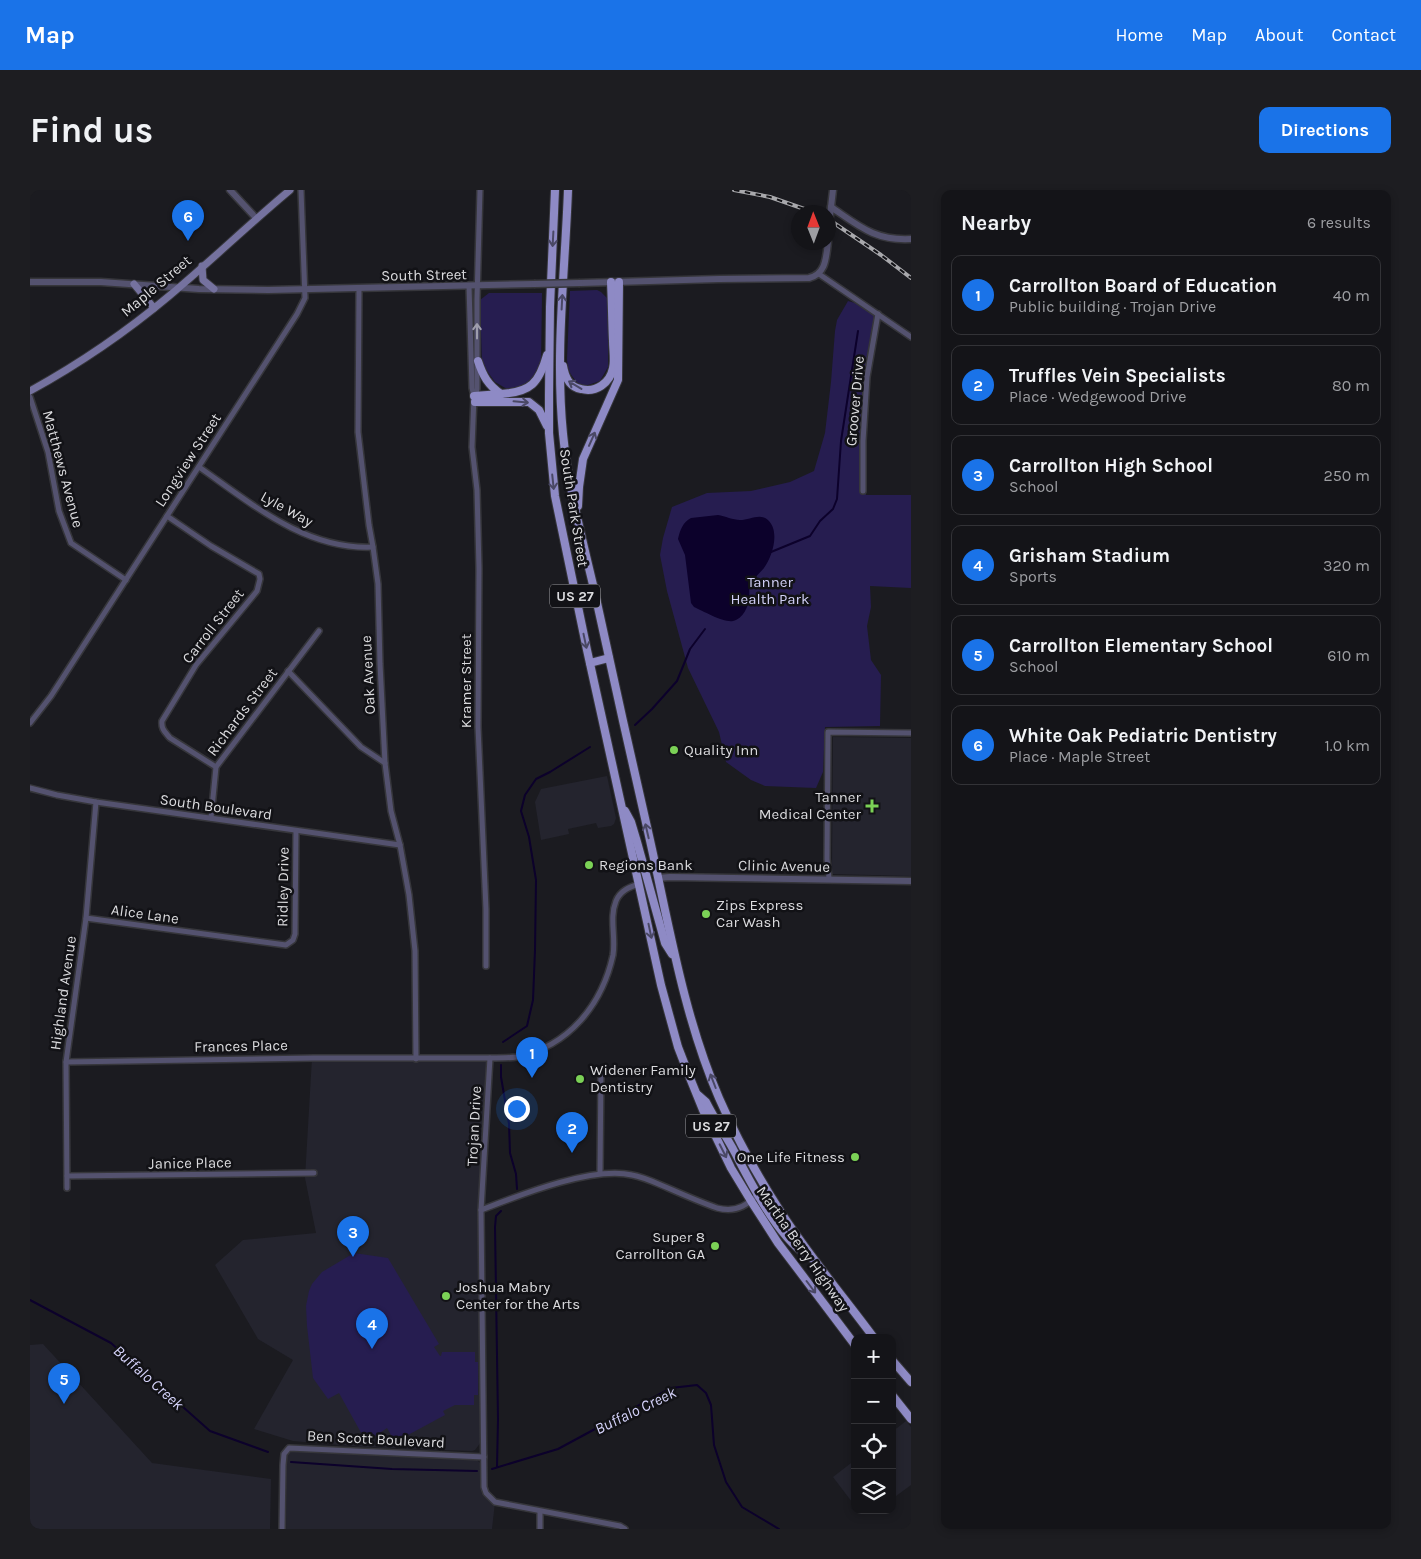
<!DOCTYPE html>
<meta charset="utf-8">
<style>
body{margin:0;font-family:Karla,sans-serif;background:#1d1d21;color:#f1f3f6}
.controls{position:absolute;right:15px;bottom:15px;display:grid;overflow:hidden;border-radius:10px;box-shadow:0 2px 8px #0003}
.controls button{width:45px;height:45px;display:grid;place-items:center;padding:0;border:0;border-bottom:1px solid #333337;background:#141418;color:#f1f3f6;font:25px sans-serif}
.compass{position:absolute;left:761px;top:15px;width:45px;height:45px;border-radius:50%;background:#141418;box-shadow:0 2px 8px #0003;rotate:359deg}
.you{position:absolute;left:486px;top:918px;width:18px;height:18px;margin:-12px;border:4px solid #fff;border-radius:50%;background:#1a73e8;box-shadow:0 0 0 8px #1a73e833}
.badge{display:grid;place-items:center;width:32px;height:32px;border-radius:50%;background:#1a73e8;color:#fff;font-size:16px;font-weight:700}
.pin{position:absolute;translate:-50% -41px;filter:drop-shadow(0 1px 2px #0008)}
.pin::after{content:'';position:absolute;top:26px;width:18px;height:15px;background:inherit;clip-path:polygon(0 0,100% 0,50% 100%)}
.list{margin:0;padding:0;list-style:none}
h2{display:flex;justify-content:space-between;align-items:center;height:65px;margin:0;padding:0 20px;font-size:21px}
h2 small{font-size:16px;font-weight:400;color:#9d9ea2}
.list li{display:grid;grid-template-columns:32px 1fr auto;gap:15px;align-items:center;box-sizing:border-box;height:80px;margin:0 10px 10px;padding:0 10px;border:1px solid #333337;border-radius:10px}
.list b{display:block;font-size:19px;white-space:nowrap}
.list p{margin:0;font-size:16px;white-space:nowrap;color:#9d9ea2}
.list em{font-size:16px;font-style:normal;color:#9d9ea2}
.icon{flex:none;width:28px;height:28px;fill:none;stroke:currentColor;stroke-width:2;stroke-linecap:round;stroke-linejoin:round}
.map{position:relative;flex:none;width:881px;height:1339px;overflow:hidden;border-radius:10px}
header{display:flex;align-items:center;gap:30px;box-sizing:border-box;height:70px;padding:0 25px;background:#1a73e8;color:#fff}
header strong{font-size:24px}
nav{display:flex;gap:28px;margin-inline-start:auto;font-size:18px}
.intro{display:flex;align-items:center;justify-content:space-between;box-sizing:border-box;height:120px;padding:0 30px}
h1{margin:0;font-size:35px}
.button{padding:12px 22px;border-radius:10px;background:#1a73e8;color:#fff;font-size:18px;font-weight:700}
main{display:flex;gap:30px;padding:0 30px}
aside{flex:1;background:#141418;border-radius:10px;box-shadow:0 2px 8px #0003}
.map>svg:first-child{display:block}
</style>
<header>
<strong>Map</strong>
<nav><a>Home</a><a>Map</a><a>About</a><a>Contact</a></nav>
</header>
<div class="intro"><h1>Find us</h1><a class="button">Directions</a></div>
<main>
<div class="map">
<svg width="881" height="1339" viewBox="0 0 881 1339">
<rect width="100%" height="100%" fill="#1b1b20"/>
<g fill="#24242e">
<path d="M803 547 881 548V686L802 684Z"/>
<path d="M577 586 586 628 584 634 581 636 568 638 566 633 538 639 539 644 511 650 505 612 511 599Z"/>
<path d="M282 868H460L451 1020V1252L445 1260 442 1261 334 1257 263 1251 224 1239 263 1170 228 1149 185 1075 213 1050 286 1043 275 988Z"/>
<path d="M13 1154 122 1273 241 1289 240 1339H0V1155Z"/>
<path d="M876 1231 881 1237V1295L862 1309V1242Z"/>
<path d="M262 1261 447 1270 451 1274 452 1304 465 1312 462 1339H256L257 1265Z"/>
<path d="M825 1270V1316L803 1287Z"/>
</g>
<g fill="#261d50">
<path d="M567 100 571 102 578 109V177L570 191 558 195H549C541 184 538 183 537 169L540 101Z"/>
<path d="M459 103H512L511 173 507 184 497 196 488 199H477L465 192 452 174 450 110Z"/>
<path d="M818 111 825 113 848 124 831 233 833 276 836 305H881V398L840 396 841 417 837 436 841 470 851 485 850 536 795 537 793 582 786 598 735 596 721 590 696 572 689 542 658 478 637 401 630 365 633 348 642 317 677 303 721 301 760 292 784 281 795 243 801 192 805 141 807 130Z"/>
<path d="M324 1063 358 1068 409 1154 404 1157 410 1166H411L412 1162H445V1172H448V1205H444V1215H425L413 1221 415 1225 365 1252 357 1238 341 1249 334 1248 309 1203 298 1209 283 1188 277 1136 276 1116 279 1101 282 1094 292 1082Z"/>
</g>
<path fill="#0c012b" d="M688 325C695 326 703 330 710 330 720 330 731 322 739 331 750 343 742 367 734 378 730 383 725 387 721 392 718 397 720 402 719 407 719 416 713 429 703 431 694 433 673 421 664 417L661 413 655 365 648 349C650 340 653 332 661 328Z"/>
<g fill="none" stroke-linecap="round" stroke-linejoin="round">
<g stroke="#0c012b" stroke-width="2">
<path d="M741 362 780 346 790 331 803 319 807 309 811 251 828 141"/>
<path d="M605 535 622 519 647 491 660 459 675 439"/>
<path d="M473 852 497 836 503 810 505 760 506 690 499 647 491 621 495 605 506 589 520 582 560 557"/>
<path d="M471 875V887L479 934 480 963 486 984 487 999"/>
<path d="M0 1110 81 1153 180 1241 238 1262"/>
<path d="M261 1272 362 1279 447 1281"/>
<path d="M467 1277 468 1229 465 1037 466 1026 471 1021"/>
<path d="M462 1279 528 1259 641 1198 667 1195 676 1203 681 1215 684 1255 696 1292 712 1317 749 1339"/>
</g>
<defs>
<g id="minor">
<path d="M789 84 881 147"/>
<path d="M439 96 442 198 444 206 442 257 447 300 449 378 448 537 456 719V776"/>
<path d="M329 99 328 242 339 335 343 357 348 394 350 474 355 573 361 621 370 655 379 705 385 761 386 869"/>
<path d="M445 206 447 199V109L450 0"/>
<path d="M0 207 18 262 29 321 41 353 96 390"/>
<path d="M169 277C222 314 275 360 343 357"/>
<path d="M833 301V251L837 187 848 124"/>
<path d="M137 326 181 356 229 384 230 389 227 401 166 475 132 531C131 539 135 542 140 548L186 577"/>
<path d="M258 481 331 557 355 573"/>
<path d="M0 533 21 506 267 124 275 108 271 0"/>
<path d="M0 598 27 605 66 612 370 655"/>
<path d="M181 628 186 577 289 441"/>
<path d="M799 688 797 669 798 542 881 543"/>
<path d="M56 728 256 755 263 750 265 744 266 641"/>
<path d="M460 868 451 1020 454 1297 456 1303 465 1312 590 1336 595 1339"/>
<path d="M36 872 284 868H460C469 868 478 868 487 867 539 856 572 815 583 765 586 747 579 728 586 711 590 701 599 697 609 694"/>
<path d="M570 983 571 880"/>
<path d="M37 986 284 983"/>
<path d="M37 998 36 872 56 728 66 612"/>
<path d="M451 1020C490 1005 562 976 602 985 614 987 626 993 638 998 654 1005 670 1012 687 1018 710 1024 720 1012 736 997"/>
<path d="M252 1339 253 1275 254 1264 259 1258 454 1267"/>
<path d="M510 1339V1322"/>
</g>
<g id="tertiary">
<path d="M200 0 226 28"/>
<path d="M801 17C829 36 845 51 881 49"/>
<path d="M798 43 803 0"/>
<path d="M0 92H71L169 99 238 100 504 94"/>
<path d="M550 93 689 89 779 88C796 84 796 68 798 52"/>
<path d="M628 688 640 687 881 691"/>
</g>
<g id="secondary">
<path d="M172 76 173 90 184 99"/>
<path d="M104 94 124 118"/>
<path d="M0 201C49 174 96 142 139 106 180 72 219 34 260 0"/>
</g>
<g id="primary">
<path d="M525 0 520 117 519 204V243L525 306 557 460 631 795 648 857 660 888 673 920 701 978 721 1011 748 1053 825 1155"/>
<path d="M538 0C535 81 525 163 533 244 538 296 552 348 564 399 581 478 599 558 617 637 638 728 652 822 689 908 706 947 727 985 750 1021 778 1065 813 1106 844 1148"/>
<path d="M448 171C453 186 458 195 471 204 501 202 509 193 517 165"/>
<path d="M533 176C535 187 539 197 551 199 566 203 580 193 583 178 585 170 583 160 583 151 582 131 582 112 581 92"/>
<path d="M444 206 471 204"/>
<path d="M445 212H499L509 220 517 236"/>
<path d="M548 316 549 297 553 269 588 190 589 92"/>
<path d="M560 473 579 468"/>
<path d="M595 621 601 632 607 652 635 753 642 764"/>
<path d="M668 905 676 912C684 928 694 943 703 959 721 993 749 1051 783 1069"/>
<path d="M862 1170 881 1192"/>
<path d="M862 1205 881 1229"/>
</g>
</defs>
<use href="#minor" stroke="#36363b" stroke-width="8"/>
<use href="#tertiary" stroke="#36363b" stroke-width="9"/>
<use href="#secondary" stroke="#36363b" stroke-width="9"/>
<use href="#primary" stroke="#36363b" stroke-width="10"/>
<use href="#minor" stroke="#54526f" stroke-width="5"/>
<use href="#tertiary" stroke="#54526f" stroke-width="6"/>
<use href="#secondary" stroke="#75729f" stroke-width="7"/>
<use href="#primary" stroke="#8e8ac5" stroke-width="8"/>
<defs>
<g id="rail">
<path d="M704 0 740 7 783 22"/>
<path d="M798 29 851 65 881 88"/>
</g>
</defs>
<use href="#rail" stroke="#a8a8ac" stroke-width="4"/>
<use href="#rail" stroke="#121216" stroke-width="2" stroke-dasharray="5.5" stroke-linecap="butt"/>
<defs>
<path id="tertiary-bridge" d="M504 94 550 93"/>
</defs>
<use href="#tertiary-bridge" stroke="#36363b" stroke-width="9" stroke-linecap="butt"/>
<use href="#tertiary-bridge" stroke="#54526f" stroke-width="6"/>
</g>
<defs><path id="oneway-shaft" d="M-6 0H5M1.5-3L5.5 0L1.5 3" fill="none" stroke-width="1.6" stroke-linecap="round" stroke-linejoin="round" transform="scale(1.25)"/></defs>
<g stroke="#4a4865">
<use href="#oneway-shaft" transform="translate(523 49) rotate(93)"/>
<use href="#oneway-shaft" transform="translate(532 112) rotate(-87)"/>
<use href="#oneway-shaft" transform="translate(545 195) rotate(-149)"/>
<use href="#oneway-shaft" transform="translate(491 212) rotate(5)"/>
<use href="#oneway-shaft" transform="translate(562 249) rotate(-66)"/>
<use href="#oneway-shaft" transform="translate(523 292) rotate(84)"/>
<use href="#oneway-shaft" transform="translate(555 451) rotate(78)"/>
<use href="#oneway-shaft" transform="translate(617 641) rotate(-103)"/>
<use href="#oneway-shaft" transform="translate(620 741) rotate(78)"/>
<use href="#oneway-shaft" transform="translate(683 891) rotate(-111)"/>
<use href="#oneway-shaft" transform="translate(693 961) rotate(63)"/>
<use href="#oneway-shaft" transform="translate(781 1097) rotate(53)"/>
</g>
<use stroke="#9e9dac" href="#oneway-shaft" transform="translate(447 141) rotate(-90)"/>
<g fill="#7bd156" stroke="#121216" stroke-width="2">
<circle cx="644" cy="560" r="5"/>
<path d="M839.5 608.5h5v5h5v5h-5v5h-5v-5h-5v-5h5z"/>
<circle cx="559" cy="675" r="5"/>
<circle cx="676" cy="724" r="5"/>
<circle cx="550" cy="889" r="5"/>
<circle cx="825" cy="967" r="5"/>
<circle cx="685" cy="1056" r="5"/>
<circle cx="416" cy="1106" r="5"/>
</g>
<g text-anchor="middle" stroke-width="5" stroke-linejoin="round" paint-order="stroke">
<g fill="#121216" stroke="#9f9fa2" stroke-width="1">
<rect x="520" y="394.5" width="50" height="23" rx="4"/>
<rect x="656" y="924.5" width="50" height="23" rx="4"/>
</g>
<g font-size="14" font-weight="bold" fill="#dbdbde">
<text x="545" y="411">US 27</text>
<text x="681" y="941">US 27</text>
</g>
<g font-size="15" fill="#dbdbde" stroke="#121216">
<text transform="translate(394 85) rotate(-1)" y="5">South Street</text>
<text transform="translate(126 96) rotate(-40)" y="5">Maple Street</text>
<text transform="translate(825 211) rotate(-85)" y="5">Groover Drive</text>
<text transform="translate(158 270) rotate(-57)" y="5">Longview Street</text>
<text transform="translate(33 279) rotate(75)" y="5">Matthews Avenue</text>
<text transform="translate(544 318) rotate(81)" y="5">South Park Street</text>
<text transform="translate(257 319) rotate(29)" y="5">Lyle Way</text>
<text transform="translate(183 436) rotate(-52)" y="5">Carroll Street</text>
<text transform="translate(338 485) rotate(-93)" y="5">Oak Avenue</text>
<text transform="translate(436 491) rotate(-90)" y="5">Kramer Street</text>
<text transform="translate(212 522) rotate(-53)" y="5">Richards Street</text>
<text transform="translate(186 617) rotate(8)" y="5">South Boulevard</text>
<text transform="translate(754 676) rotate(1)" y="5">Clinic Avenue</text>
<text transform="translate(253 697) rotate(-89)" y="5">Ridley Drive</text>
<text transform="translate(115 724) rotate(8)" y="5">Alice Lane</text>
<text transform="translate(33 803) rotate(-82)" y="5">Highland Avenue</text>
<text transform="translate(211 856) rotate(-1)" y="5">Frances Place</text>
<text transform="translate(444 936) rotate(-87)" y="5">Trojan Drive</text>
<text transform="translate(160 973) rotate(-1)" y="5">Janice Place</text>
<text transform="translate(773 1059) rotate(55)" y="5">Martha Berry Highway</text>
<text transform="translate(346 1249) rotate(3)" y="5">Ben Scott Boulevard</text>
</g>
<g font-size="15" fill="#d1d0f6" stroke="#121216">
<text x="740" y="397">Tanner<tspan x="740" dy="17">Health Park</tspan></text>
</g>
<g font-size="15" fill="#dbdbde" stroke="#121216" text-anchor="start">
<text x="654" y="565">Quality Inn</text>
<text x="831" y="612" text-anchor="end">Tanner<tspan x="831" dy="17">Medical Center</tspan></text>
<text x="569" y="680">Regions Bank</text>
<text x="686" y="720">Zips Express<tspan x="686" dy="17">Car Wash</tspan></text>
<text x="560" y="885">Widener Family<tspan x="560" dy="17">Dentistry</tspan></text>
<text x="815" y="972" text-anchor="end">One Life Fitness</text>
<text x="675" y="1052" text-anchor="end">Super 8<tspan x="675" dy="17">Carrollton GA</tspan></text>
<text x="426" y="1102">Joshua Mabry<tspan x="426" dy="17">Center for the Arts</tspan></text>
</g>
<g font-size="16" font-style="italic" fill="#d5d3fa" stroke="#121216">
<text transform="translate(119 1187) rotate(42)" y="6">Buffalo Creek</text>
<text transform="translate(605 1220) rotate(-26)" y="6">Buffalo Creek</text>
</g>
</g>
</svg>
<div class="controls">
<button>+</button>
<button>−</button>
<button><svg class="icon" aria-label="locate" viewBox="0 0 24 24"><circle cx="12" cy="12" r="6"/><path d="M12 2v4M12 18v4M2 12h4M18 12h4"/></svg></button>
<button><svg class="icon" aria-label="layers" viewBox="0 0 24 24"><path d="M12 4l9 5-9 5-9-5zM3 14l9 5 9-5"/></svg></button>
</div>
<svg class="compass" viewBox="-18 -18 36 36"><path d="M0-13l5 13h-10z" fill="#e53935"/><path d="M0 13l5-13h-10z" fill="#9d9ea2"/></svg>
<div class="you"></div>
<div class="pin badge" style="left:502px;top:888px">1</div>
<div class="pin badge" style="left:542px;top:963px">2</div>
<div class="pin badge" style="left:323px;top:1067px">3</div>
<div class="pin badge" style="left:342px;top:1159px">4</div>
<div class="pin badge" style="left:34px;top:1214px">5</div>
<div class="pin badge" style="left:158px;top:51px">6</div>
</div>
<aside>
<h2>Nearby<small>6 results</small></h2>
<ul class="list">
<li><span class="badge">1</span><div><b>Carrollton Board of Education</b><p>Public building · Trojan Drive</p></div><em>40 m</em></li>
<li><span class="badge">2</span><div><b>Truffles Vein Specialists</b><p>Place · Wedgewood Drive</p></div><em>80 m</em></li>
<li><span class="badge">3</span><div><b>Carrollton High School</b><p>School</p></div><em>250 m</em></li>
<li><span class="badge">4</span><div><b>Grisham Stadium</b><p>Sports</p></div><em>320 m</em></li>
<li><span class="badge">5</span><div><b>Carrollton Elementary School</b><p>School</p></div><em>610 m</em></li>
<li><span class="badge">6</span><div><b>White Oak Pediatric Dentistry</b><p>Place · Maple Street</p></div><em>1.0 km</em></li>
</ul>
</aside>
</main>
